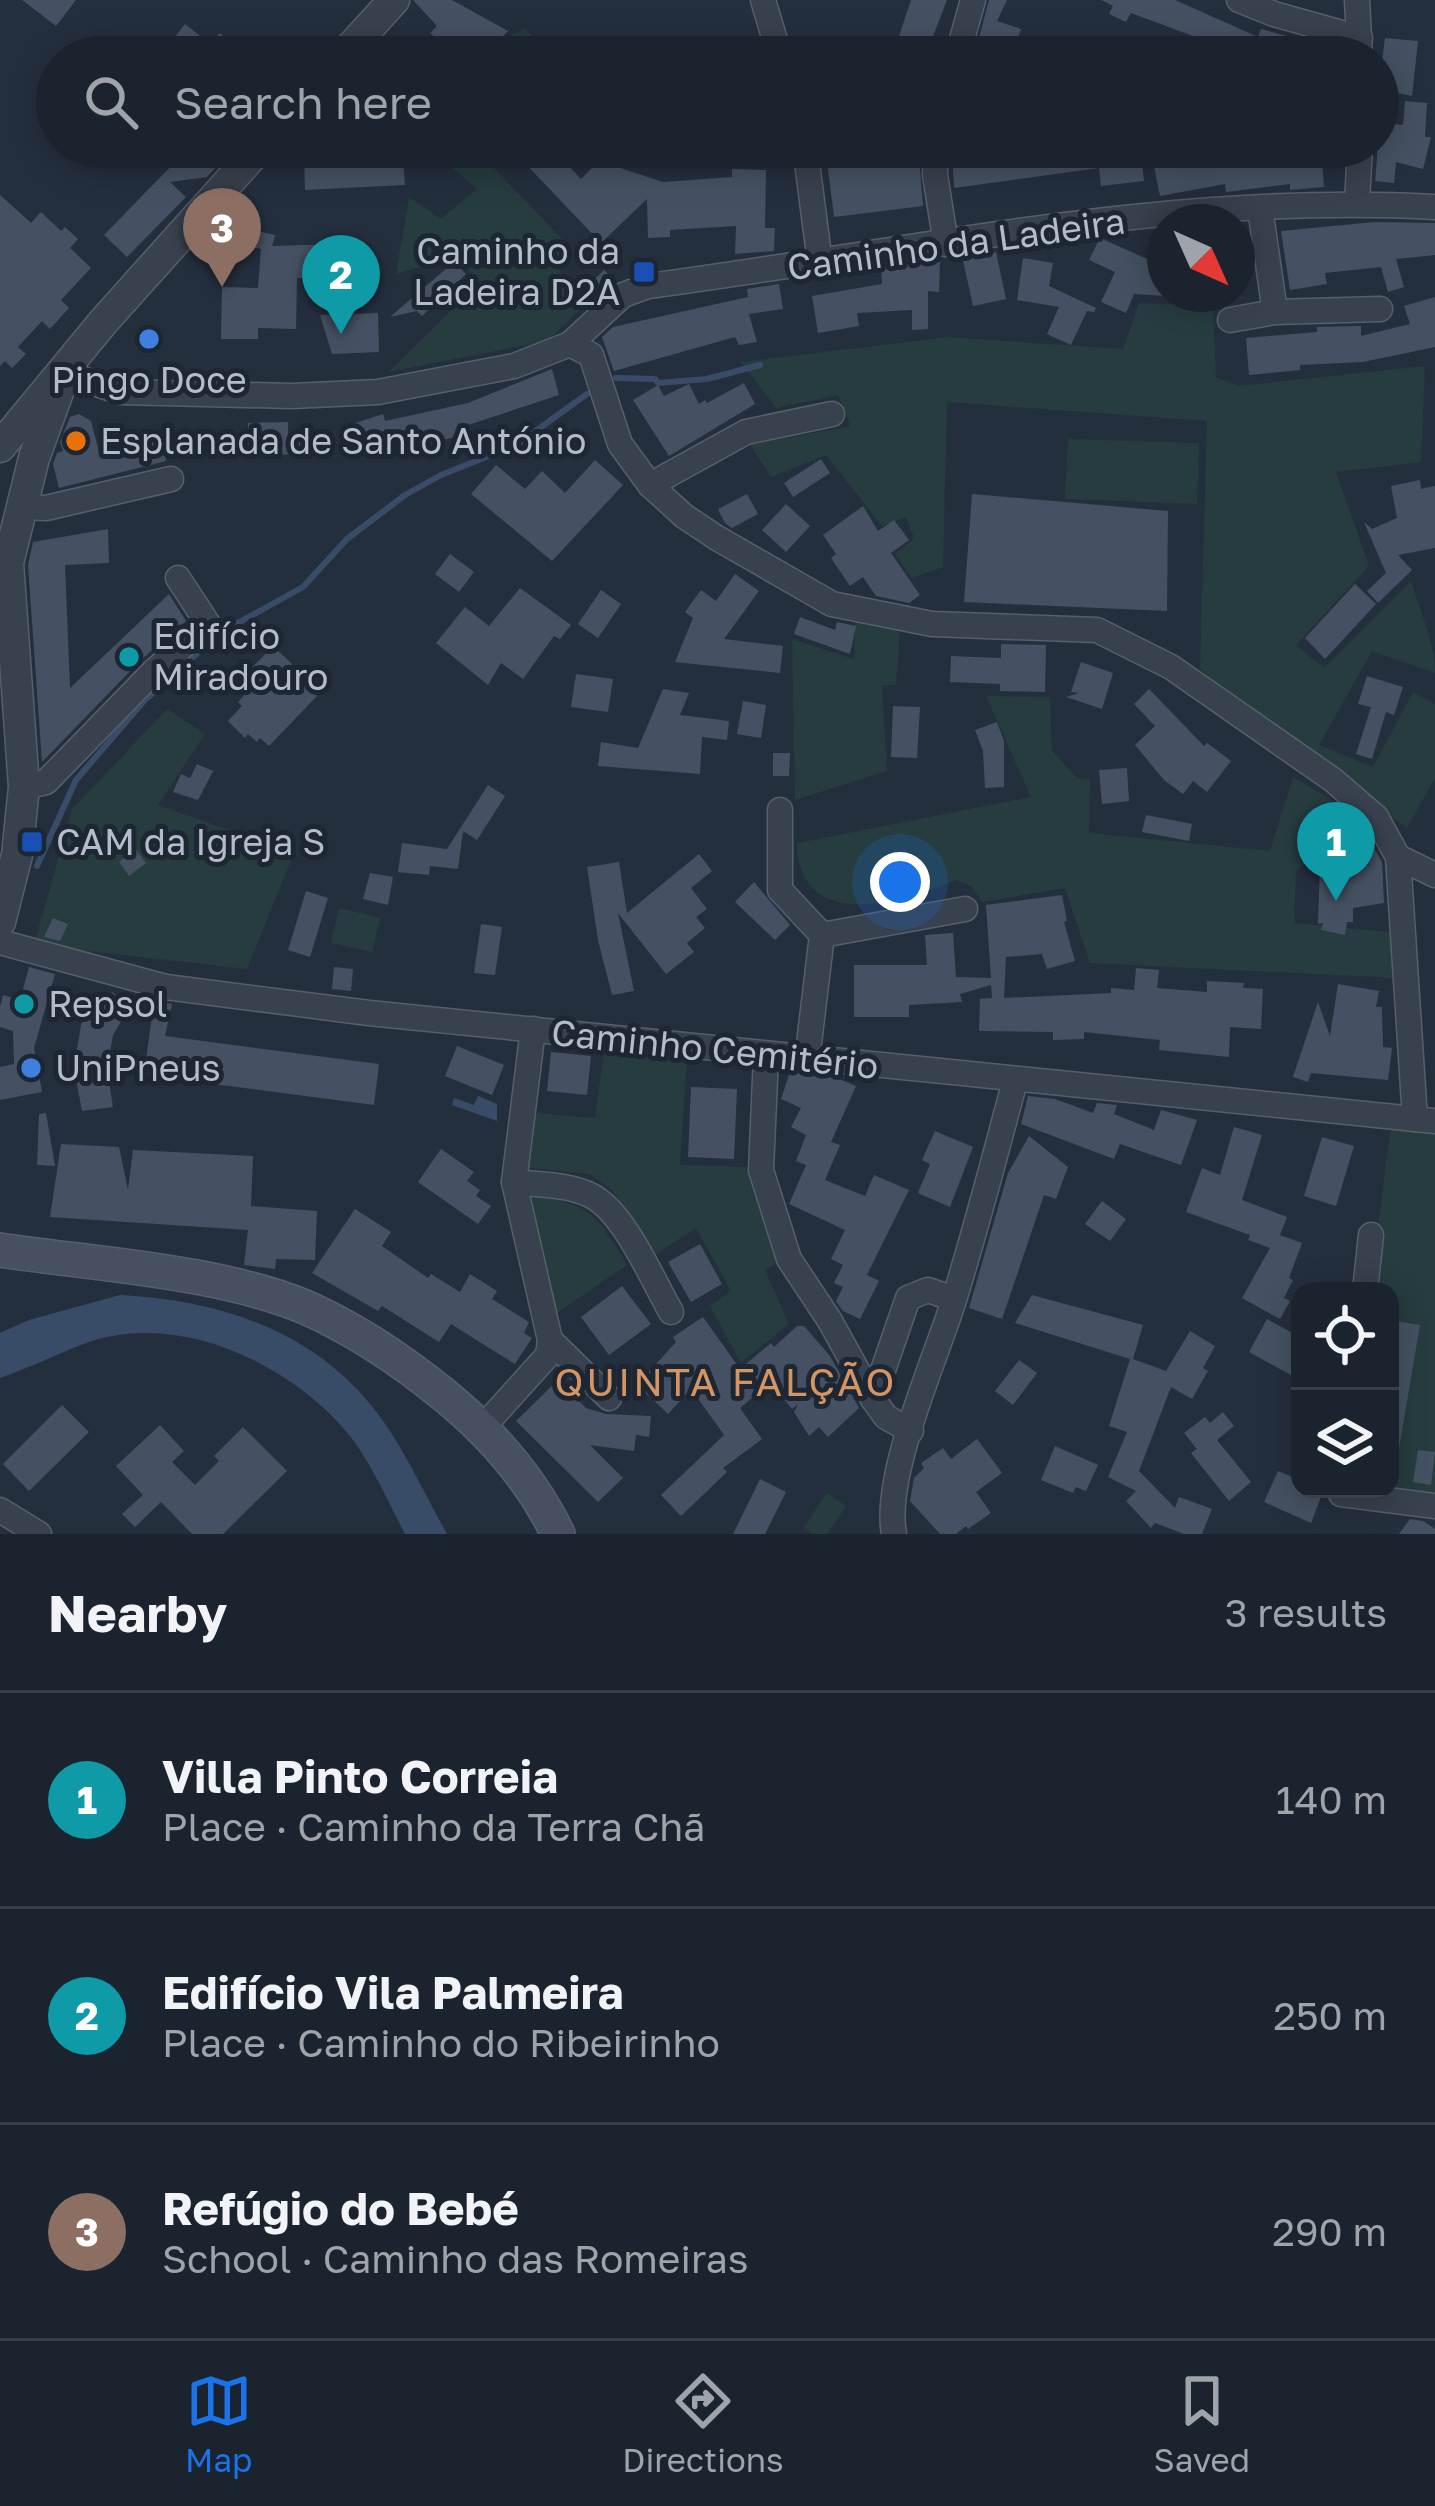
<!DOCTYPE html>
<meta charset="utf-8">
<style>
body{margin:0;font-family:"Golos Text",sans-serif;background:#282f3a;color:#f1f3f6}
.controls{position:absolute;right:36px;bottom:36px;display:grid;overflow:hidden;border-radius:24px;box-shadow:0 6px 30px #0003}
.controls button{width:108px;height:108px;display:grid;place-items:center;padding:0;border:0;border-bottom:3px solid #39404a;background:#1b232e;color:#f1f3f6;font:60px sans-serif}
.compass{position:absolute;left:1147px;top:204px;width:108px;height:108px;border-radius:50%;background:#1b232e;box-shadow:0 6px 30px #0003;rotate:135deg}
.you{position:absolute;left:900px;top:882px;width:42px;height:42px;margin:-30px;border:9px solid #fff;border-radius:50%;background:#1a73e8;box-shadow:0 0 0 18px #1a73e833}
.badge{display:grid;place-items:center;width:78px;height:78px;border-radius:50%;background:#1a73e8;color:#fff;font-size:39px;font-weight:700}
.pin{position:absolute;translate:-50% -99px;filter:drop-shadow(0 3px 6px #0008)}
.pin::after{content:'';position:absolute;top:63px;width:42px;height:36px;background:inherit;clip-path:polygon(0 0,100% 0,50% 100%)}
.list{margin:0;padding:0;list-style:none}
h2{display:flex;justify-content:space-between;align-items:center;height:156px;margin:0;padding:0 48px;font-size:51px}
h2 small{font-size:39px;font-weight:400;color:#a0a4aa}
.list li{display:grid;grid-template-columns:78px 1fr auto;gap:36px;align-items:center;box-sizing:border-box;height:216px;padding:0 48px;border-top:3px solid #39404a}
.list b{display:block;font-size:45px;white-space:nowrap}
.list p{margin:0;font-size:39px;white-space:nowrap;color:#a0a4aa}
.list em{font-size:39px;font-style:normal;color:#a0a4aa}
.icon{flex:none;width:66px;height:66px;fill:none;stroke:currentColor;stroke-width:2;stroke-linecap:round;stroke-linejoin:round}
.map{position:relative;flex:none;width:1435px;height:1534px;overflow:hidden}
.search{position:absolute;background:#1b232e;box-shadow:0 6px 30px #0003;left:36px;right:36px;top:36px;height:132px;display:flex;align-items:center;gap:30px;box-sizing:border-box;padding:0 42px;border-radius:66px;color:#a0a4aa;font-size:45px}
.sheet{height:804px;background:#1b232e}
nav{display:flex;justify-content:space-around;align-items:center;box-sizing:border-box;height:168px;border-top:3px solid #39404a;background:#1b232e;font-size:33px;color:#a0a4aa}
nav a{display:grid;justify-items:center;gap:6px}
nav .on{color:#1a73e8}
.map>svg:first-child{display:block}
</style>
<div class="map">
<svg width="1435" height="1534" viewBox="0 0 1435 1534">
<rect width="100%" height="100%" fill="#242f3e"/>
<g fill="#263c3f">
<path d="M525 28 551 57H472Z"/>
<path d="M429 147H509L491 165 572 249 554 265 589 301 547 341 389 372 480 282 455 256 396 274 409 197 441 219 477 189Z"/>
<path d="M1139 303 1213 306 1216 377 1237 386 1425 366 1421 462 1336 472 1369 566 1296 645 1324 668 1411 581C1420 612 1435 642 1435 673L1372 651 1319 745 1373 767 1413 692 1435 704V778L1407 828 1240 705 1200 669 1207 421 947 402 943 567 911 578 895 554 914 538 906 517 882 526 826 455 771 477 750 445 850 426 838 395 776 408 741 362 947 337 1123 349Z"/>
<path d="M1068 439 1199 443 1197 504 1065 499Z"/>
<path d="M855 619 900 632 896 685H882L887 771 795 800 792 639 854 659Z"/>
<path d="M986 696 1050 697 1052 751 1077 778 1090 779 1089 833 1270 851 1293 777 1356 814 1296 872 1294 923 1391 932 1395 978 1090 963 1065 888 982 902 971 886 956 880C901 903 799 934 797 843L1031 797Z"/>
<path d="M167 709 205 734 158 805 294 853 247 969 34 945 72 809Z"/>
<path d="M339 908 380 918 372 952 331 943Z"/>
<path d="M605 1043 687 1058 680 1165 749 1167 777 1263 765 1270 789 1324 741 1363 710 1306 731 1291 696 1228 655 1255 612 1190 590 1174 520 1167 526 1112 595 1118Z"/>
<path d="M1391 1125 1435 1130V1493L1390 1489V1291H1370Z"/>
<path d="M520 1193C588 1205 592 1206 627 1265L557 1313Z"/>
<path d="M827 1493 846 1506 827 1534H813L804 1527Z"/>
</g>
<g fill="#394c67">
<path d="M478 1096 497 1104V1121L452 1105 454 1098 474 1105Z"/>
<path d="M120 1295C220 1300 316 1331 378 1414 405 1450 425 1495 447 1534H405C387 1500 370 1459 345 1430 285 1361 177 1311 86 1343 57 1354 29 1368 0 1378V1333L29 1320Z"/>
</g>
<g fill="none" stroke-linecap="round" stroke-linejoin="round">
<g stroke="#394c67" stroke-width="6">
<path d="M616 378 655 379 658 383 707 379 760 365"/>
<path d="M37 866 76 780 144 701 220 633 303 587 347 539 405 495 441 475 516 445 587 394"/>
</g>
</g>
<g fill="#455162">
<path d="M22 0H76L56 26Z"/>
<path d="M413 0H452L508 31 493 46 502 57H458L430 33 437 26Z"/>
<path d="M911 0H947L925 57H892Z"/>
<path d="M989 0H1007L997 21 1021 29 1012 57H974Z"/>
<path d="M1101 0H1175L1258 37 1261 29 1290 37 1284 57H1192L1201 39 1131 13 1126 22 1109 14 1113 6Z"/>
<path d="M185 24 210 44 220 33 245 57H197L174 38Z"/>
<path d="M1385 38 1418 41 1412 96 1383 90 1386 77H1380Z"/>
<path d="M1405 101 1427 103 1425 137H1431L1423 169 1396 162 1394 183 1375 181 1380 123 1403 125Z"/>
<path d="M167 147H234L207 177 170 182 186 197 127 257 104 235 179 158Z"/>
<path d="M346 147H402L405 185 305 190 304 159 347 157Z"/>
<path d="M530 147H551L581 179 613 147 628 156 617 167 663 182 732 177V169L766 170 765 228H775L774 251 735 254 736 226 670 230V237L648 238 647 199 601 243 519 157Z"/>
<path d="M883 147H903L901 151 919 157 923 206 834 217 826 154Z"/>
<path d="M952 147H1140L1144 181 1101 186 1099 168 954 188Z"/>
<path d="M1263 147H1321L1324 187 1290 190V184L1226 192 1225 184 1160 196 1154 166Z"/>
<path d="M0 195 31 223 41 212 61 231 65 227 78 239 70 248 91 268 61 300 69 308 50 329 42 321 18 347 26 354 12 368 5 361 0 366Z"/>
<path d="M219 222 275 235 272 246 338 244 339 278H297L296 329 258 328V339H221L222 287 258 288 261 249 206 237Z"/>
<path d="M1375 222 1435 223V255L1396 259 1404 287 1388 292 1381 267 1325 273 1327 284 1290 290 1281 231Z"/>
<path d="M1100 238 1165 267V296L1134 294 1126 313 1101 302 1115 272 1089 260Z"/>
<path d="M996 252 1006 299 973 306 963 260Z"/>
<path d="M1023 258 1053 263 1049 286 1096 308 1094 312 1087 311 1071 345 1047 334 1059 307 1017 300Z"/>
<path d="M925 261 940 262 939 292 928 291V329L912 330V310L857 313 859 326 818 333 812 296 882 284 881 268Z"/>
<path d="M454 262 466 274 422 316 417 311 390 317Z"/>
<path d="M604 270 615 281 583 309 573 300Z"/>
<path d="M779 284 783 309 749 314 757 342 739 345 735 337 614 371 602 337 613 327 748 297 747 289Z"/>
<path d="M1435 297V347L1363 362 1300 365V370L1249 375 1246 338 1317 332V327L1361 326V336L1410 324 1404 306Z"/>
<path d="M378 313 379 352 332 354 320 315Z"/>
<path d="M552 369 559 395 459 428 461 436 410 447 407 434 361 449 353 424 383 414 385 421 468 403Z"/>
<path d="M744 383 755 404 669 456 633 400 658 385 664 396 689 384 699 404 705 400 707 403Z"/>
<path d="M79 414 91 421 99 452 161 437 166 461 59 488 53 464 57 453 63 451 60 442 70 417Z"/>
<path d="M288 422V435L320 431 323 453 249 456 248 423Z"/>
<path d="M821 459 830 473 793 497 784 483Z"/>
<path d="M595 460 623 485 552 561 471 494 496 465 525 489 542 471 565 493Z"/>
<path d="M1420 480 1421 489 1435 486V548L1398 555 1412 570 1378 603 1367 591 1386 573 1364 522 1372 529 1397 518 1391 486Z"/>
<path d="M747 494 758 514 732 528 725 523 718 509Z"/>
<path d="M972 494 1168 511 1167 611 964 602Z"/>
<path d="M786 504 810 526 786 552 762 530Z"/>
<path d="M863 506 878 531 894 520 909 540 891 553 920 595 909 603 876 596 863 577 850 586 831 558 836 554 823 535Z"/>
<path d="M108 529 109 563 65 565 70 688 169 594 186 621 141 660 42 762 28 565 33 542Z"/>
<path d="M450 554 474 572 459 592 435 574Z"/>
<path d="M735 574 759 591 724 639 783 646 780 673 675 662 693 618 685 612 701 590 716 601Z"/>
<path d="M1355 584 1376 604 1325 659 1305 638Z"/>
<path d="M520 588 571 625 560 639 554 636 523 679 501 663 488 685 436 643 465 607 489 626Z"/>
<path d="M601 590 621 604 598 638 578 624Z"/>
<path d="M800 617 835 630 837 622 856 626 850 654 794 634Z"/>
<path d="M1001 644 1046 645 1045 692 1000 691V684L950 682 951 656 1001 658Z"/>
<path d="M273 646 292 664 288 668 317 696 269 746 260 738 257 742 248 734 245 738 228 721 242 706 238 702 254 684 245 675Z"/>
<path d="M1081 662 1113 673 1102 709 1066 697 1079 693 1071 692Z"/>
<path d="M576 674 613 679 608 712 571 707Z"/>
<path d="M1367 676 1403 687 1394 715 1386 712 1372 759 1356 754 1371 707 1358 704Z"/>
<path d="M663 689 689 693 680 715 729 721 727 740 702 737 700 774 598 766 601 742 638 748Z"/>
<path d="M1149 689 1204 746 1207 743 1231 761 1207 792 1193 781 1183 794 1164 780 1135 745 1155 726 1134 704Z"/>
<path d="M743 701 766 705 761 738 737 734Z"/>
<path d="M893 706 920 707 917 758 891 757Z"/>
<path d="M997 722 1004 741V787L985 788 983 751 975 730Z"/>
<path d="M773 753H790L789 776H773Z"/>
<path d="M197 764 213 771 198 800 173 792 181 774 190 778Z"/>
<path d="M1127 768 1129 801 1102 804 1099 770Z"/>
<path d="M488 785 505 796 477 840 463 831 458 869 430 866 429 875 398 872 402 843 447 849Z"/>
<path d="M1146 815 1192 824 1189 841 1142 832Z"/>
<path d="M1364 837H1368L1382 862 1384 903 1353 908V922H1347L1345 935 1321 930 1323 923 1318 924 1320 863 1369 865Z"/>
<path d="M136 849 146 863 129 876 119 862Z"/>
<path d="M699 854 712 871 691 888 707 909 696 917 705 928 687 943 694 952 666 974 618 913 634 991 612 995 598 940 587 867 619 862 627 913Z"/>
<path d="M370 873 393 877 388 905 363 899Z"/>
<path d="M754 882 790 925 775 940 735 902Z"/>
<path d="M306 891 328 898 310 957 288 950Z"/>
<path d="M1062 895 1067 921 1064 922 1075 961 1047 969 1042 954 1006 957 1004 998 1111 993V988L1134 990 1136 968 1159 970 1157 988 1207 992V981L1244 983 1243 988 1263 989 1261 1029 1230 1027 1229 1057 1159 1050 1160 1040 1084 1032V1039L1053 1040V1032L979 1031 980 999 992 998 991 985 960 994 962 1002 909 1005V1017H854V965H927L925 935 953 933 956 977 991 978 986 905Z"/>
<path d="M53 918 68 924 60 941 44 937Z"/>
<path d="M481 924 502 927 495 975 474 973Z"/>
<path d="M29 967 55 974 34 1048 42 1092 0 1100V1067L14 1064 13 1031 0 1027V1007L3 995 20 1000Z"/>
<path d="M334 967 353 969 351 991 332 989Z"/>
<path d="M1338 984 1379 991 1376 1007H1382L1383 1047 1392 1048 1388 1080 1311 1073 1308 1082 1293 1077 1318 1002 1330 1036Z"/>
<path d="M95 992 107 1000 112 992 130 1006 113 1035 107 1070 113 1107 82 1111 74 1068 81 1025Z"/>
<path d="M154 1001 172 1004 165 1036 379 1064 374 1105 144 1075Z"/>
<path d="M457 1046 504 1065 492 1095 445 1076Z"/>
<path d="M551 1052 591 1056 587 1095 547 1091Z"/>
<path d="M790 1072 834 1077 856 1086 831 1142 840 1145 825 1180 865 1196 874 1175 909 1190 867 1275 879 1281 860 1319 843 1311 836 1301 843 1287 834 1283 843 1265 831 1259 845 1230 789 1204 806 1165 796 1161 806 1135 791 1127 801 1108 781 1099Z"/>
<path d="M691 1087 737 1089 734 1159 688 1157Z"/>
<path d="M1028 1096 1055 1099 1093 1113 1097 1103 1117 1105 1114 1114 1154 1130 1161 1110 1197 1120 1181 1165 1120 1144 1114 1159 1021 1124Z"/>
<path d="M46 1113 55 1166 37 1165 39 1114Z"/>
<path d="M1234 1127 1262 1135 1242 1200 1287 1217 1280 1235 1302 1243 1289 1278 1293 1280 1284 1298 1290 1301 1280 1319 1242 1298 1270 1248 1248 1240 1250 1235 1186 1212 1202 1168 1220 1175Z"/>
<path d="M935 1131 973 1147 950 1207 918 1193 930 1164 922 1160Z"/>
<path d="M1029 1136 1068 1167 1056 1199 1044 1195 1002 1319 969 1308 1008 1173Z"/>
<path d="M1322 1137 1354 1146 1336 1206 1304 1196Z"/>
<path d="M61 1144 119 1147 128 1190 133 1150 253 1156 251 1206 317 1211 315 1260 276 1259 275 1269 244 1265 248 1230 50 1217Z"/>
<path d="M441 1149 474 1172 467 1181 480 1190 476 1196 491 1206 478 1224 418 1182Z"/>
<path d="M1102 1201 1126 1219 1110 1241 1085 1224Z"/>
<path d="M355 1209 391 1232 382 1246 428 1278 431 1274 460 1292 470 1274 497 1291 492 1299 529 1322 524 1333 532 1338 515 1364 451 1324 439 1342 382 1306 378 1311 312 1273Z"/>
<path d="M700 1244 722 1284 691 1302 668 1262Z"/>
<path d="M622 1286 651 1324 609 1355 581 1317Z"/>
<path d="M1032 1295 1143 1325 1133 1359 1166 1371 1190 1331 1215 1346 1203 1368 1208 1371 1192 1399 1171 1387 1139 1471 1175 1508 1179 1497 1212 1509 1202 1534H1184L1155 1523 1151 1528 1126 1501 1136 1491 1108 1477 1127 1432 1109 1426 1130 1359 1015 1323Z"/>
<path d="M703 1317 740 1369 771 1343 774 1347 797 1326H804L830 1356 859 1408 828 1437 819 1427 809 1436 794 1412 798 1404 792 1409 770 1383 740 1408 762 1439 723 1468 727 1472 681 1516 661 1495 724 1435 691 1389 668 1414 637 1385 676 1342 673 1337Z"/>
<path d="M1267 1319 1300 1337V1380L1249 1352Z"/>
<path d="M1390 1320 1420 1325 1399 1448 1390 1447Z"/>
<path d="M1019 1360 1037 1373 1013 1405 995 1391Z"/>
<path d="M558 1380 586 1408 606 1414 651 1416 649 1437 636 1435 634 1451 590 1445 623 1478 598 1502 516 1421Z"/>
<path d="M62 1405 89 1432 29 1491 3 1464Z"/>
<path d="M1223 1412 1234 1426 1217 1440 1251 1482 1229 1501 1191 1453 1197 1449 1184 1433 1205 1417 1210 1423Z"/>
<path d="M160 1425 184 1451 172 1462 195 1485 219 1461 214 1456 243 1427 287 1471 223 1534H192L161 1502 135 1527 122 1514 143 1495 116 1466Z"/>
<path d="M977 1439 1002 1473 976 1492 991 1513 968 1529 966 1526 956 1534H940L910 1501 914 1478 924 1468 921 1463 943 1448 951 1459Z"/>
<path d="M1055 1446 1098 1465 1086 1491 1076 1487 1073 1493 1041 1480Z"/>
<path d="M1418 1450 1435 1452 1431 1485 1413 1482Z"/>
<path d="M1278 1471 1300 1480V1489H1324L1311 1523 1264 1502Z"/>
<path d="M760 1479 786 1492 765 1534H733Z"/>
<path d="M1410 1519 1423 1521 1435 1529V1534H1399Z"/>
</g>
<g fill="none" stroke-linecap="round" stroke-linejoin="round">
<defs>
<g id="minor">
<path d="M763 0 780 57"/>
<path d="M1239 0 1274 14 1360 38"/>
<path d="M1357 0 1360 57"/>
<path d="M957 57 973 0"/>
<path d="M805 147 820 263"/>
<path d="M936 147 935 175 946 244"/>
<path d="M1357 202 1360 147"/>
<path d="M1260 208 1275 312 1380 309"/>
<path d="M1230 320 1275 312"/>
<path d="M570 344 591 355 620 444 650 485 684 516 717 538 832 604 932 624 1097 630 1171 667 1333 780 1376 817 1398 857 1415 1119"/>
<path d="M65 373 120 392 292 396 378 392 514 366 570 344 623 295 648 286C907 252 1172 192 1435 207"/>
<path d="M650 485 746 432 832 414"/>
<path d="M21 507 46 508 171 479"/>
<path d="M24 787 46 782 153 672 208 624 178 578"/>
<path d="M780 810V890L822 935 807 1060"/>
<path d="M1398 857 1435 875"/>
<path d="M822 935 965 909"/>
<path d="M0 942 166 987 369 1013 1435 1121"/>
<path d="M766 1056 761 1170 789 1259 830 1321 873 1399 886 1417 911 1431"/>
<path d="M514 1182C538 1185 567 1184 590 1195 624 1211 652 1279 671 1312"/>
<path d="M1365 1291 1371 1235"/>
<path d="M550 1340 609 1398"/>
<path d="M873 1399 908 1298 928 1290 954 1299"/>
<path d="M483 1427 548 1355 550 1340 514 1182 533 1029"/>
<path d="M1341 1489V1494L1435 1506"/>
<path d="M0 1510 39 1534"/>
<path d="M894 1534C883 1476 934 1363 953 1303 976 1230 995 1155 1015 1081"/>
</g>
<g id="tertiary">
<path d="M342 57 394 0"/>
<path d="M0 447 104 321 260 147"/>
<path d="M0 922 17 855 24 787 8 563 34 458 65 373"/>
</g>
<path id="secondary" d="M0 1250C94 1264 218 1271 305 1307 355 1329 401 1360 443 1394 491 1433 531 1478 558 1534"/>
</defs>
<use href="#minor" stroke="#565f6c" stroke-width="27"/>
<use href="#tertiary" stroke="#565f6c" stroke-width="33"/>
<use href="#secondary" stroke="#565f6c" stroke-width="36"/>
<use href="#minor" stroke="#38414e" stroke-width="24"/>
<use href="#tertiary" stroke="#38414e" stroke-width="30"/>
<use href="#secondary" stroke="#465061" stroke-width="33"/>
</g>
<g fill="#1a4fb4" stroke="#1d2633" stroke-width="4.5">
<rect x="632" y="260" width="24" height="24" rx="6"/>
<rect x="20" y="830" width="24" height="24" rx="6"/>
</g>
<g fill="#3f7fe0" stroke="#1d2633" stroke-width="4.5">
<circle cx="149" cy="339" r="12"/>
<circle cx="31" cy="1068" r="12"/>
</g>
<circle fill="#e8710a" stroke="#1d2633" stroke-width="4.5" cx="76" cy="441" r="12"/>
<g fill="#0f9aa8" stroke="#1d2633" stroke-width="4.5">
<circle cx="129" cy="657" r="12"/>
<circle cx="24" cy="1004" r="12"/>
</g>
<g text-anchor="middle" stroke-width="10" stroke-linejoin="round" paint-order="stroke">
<g font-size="36" fill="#b4bcc9" stroke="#1d2633">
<text transform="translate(956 244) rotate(-8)" y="13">Caminho da Ladeira</text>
<text transform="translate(715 1049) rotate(6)" y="13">Caminho Cemitério</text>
</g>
<g font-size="36" fill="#b4bcc9" stroke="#1d2633" text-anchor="start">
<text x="620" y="264" text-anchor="end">Caminho da<tspan x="620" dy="41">Ladeira D2A</tspan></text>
<text x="149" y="393" text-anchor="middle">Pingo Doce</text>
<text x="100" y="454">Esplanada de Santo António</text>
<text x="153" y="649">Edifício<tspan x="153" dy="41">Miradouro</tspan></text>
<text x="56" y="855">CAM da Igreja S</text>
<text x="48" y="1017">Repsol</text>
<text x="55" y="1081">UniPneus</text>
</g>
<g font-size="39" letter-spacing="3" fill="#d59563" stroke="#1d2633">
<text x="726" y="1396">QUINTA FALÇÃO</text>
</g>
</g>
</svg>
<div class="controls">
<button><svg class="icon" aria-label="locate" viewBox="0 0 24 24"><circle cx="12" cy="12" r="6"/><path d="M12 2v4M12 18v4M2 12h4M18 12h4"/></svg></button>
<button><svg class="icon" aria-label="layers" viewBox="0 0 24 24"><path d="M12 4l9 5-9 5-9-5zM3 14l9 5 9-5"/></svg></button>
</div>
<svg class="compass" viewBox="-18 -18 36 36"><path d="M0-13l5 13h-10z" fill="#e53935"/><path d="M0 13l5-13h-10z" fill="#a0a4aa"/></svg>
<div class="you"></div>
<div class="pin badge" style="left:1336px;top:901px;background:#0f9aa8">1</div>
<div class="pin badge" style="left:341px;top:334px;background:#0f9aa8">2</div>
<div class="pin badge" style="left:222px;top:287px;background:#8d6e63">3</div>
<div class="search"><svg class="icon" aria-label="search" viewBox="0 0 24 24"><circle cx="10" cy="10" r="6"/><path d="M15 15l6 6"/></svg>Search here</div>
</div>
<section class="sheet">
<h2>Nearby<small>3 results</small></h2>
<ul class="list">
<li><span class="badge" style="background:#0f9aa8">1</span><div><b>Villa Pinto Correia</b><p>Place · Caminho da Terra Chã</p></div><em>140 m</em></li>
<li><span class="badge" style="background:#0f9aa8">2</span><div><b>Edifício Vila Palmeira</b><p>Place · Caminho do Ribeirinho</p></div><em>250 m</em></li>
<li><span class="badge" style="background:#8d6e63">3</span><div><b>Refúgio do Bebé</b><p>School · Caminho das Romeiras</p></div><em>290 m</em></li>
</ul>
</section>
<nav>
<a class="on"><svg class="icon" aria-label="map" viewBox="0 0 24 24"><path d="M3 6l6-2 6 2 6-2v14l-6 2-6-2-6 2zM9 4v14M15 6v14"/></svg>Map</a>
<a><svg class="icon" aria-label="directions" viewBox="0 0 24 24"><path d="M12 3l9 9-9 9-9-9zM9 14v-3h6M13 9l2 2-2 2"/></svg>Directions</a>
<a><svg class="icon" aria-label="saved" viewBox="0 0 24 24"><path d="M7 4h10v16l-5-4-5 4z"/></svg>Saved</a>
</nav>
